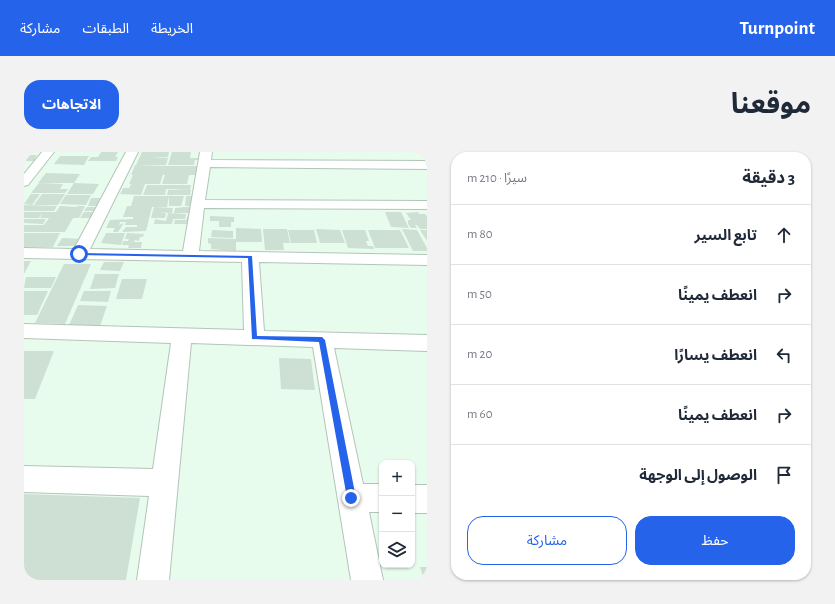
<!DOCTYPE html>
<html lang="ar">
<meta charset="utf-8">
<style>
body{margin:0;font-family:"Alegreya Sans","Noto Sans Arabic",sans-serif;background:#f2f2f3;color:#1f2937;direction:rtl}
.controls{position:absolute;right:12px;bottom:12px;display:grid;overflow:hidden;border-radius:8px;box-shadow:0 1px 3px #0004}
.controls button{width:36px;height:36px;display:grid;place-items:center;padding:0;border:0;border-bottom:1px solid #e0e1e3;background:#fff;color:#1f2937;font:20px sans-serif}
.stop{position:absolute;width:12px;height:12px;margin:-9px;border:3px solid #2563eb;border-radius:50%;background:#fff}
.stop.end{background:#2563eb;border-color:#fff;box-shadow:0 1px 4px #0008}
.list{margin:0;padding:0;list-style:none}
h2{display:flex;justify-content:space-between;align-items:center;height:52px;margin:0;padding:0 16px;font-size:17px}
h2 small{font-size:13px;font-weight:400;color:#747a83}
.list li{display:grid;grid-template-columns:26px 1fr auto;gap:12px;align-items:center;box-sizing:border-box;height:60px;padding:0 16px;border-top:1px solid #e0e1e3}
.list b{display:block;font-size:15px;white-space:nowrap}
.list em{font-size:13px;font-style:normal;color:#747a83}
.actions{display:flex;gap:8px;padding:12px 16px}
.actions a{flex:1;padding:9px 0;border:1px solid #2563eb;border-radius:16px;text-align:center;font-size:14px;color:#2563eb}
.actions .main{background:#2563eb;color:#fff}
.icon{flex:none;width:22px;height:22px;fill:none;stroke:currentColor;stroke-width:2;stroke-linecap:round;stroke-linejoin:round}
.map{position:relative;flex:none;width:403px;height:428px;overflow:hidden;direction:ltr;border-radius:16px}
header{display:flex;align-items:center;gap:24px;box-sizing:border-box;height:56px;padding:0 20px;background:#2563eb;color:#fff}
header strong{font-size:19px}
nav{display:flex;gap:22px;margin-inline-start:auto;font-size:14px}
.intro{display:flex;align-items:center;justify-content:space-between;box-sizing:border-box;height:96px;padding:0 24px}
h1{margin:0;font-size:28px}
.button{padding:10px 18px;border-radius:16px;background:#2563eb;color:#fff;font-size:14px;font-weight:700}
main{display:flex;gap:24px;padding:0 24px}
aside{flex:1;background:#fff;border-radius:16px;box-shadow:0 1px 3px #0004}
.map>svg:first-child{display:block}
</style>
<header>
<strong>Turnpoint</strong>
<nav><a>الخريطة</a><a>الطبقات</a><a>مشاركة</a></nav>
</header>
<div class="intro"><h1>موقعنا</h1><a class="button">الاتجاهات</a></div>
<main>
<aside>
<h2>3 دقيقة<small>سيرًا · 210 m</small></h2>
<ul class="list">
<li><svg class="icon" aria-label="ahead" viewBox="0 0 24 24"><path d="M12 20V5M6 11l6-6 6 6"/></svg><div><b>تابع السير</b></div><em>80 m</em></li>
<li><svg class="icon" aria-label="right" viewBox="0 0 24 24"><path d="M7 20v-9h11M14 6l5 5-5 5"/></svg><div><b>انعطف يمينًا</b></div><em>50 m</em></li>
<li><svg class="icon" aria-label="left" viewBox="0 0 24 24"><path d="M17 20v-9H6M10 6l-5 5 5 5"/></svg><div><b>انعطف يسارًا</b></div><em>20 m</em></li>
<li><svg class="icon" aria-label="right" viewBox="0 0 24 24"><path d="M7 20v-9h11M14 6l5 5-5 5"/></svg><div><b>انعطف يمينًا</b></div><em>60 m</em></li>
<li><svg class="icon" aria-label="arrive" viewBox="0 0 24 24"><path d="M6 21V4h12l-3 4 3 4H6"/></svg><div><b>الوصول إلى الوجهة</b></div></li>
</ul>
<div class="actions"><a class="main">حفظ</a><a>مشاركة</a></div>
</aside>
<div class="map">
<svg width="403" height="428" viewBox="0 0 403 428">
<rect width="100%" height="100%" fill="#e8fcee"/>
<g fill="#cde0d3">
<path d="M77 0H94L91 5H94L92 9H64L67 5H74Z"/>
<path d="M118 0H145L144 5H128L144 6 142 13H112Z"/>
<path d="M148 0H167L166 6H176V8H171L170 13H144Z"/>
<path d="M0 3H13L11 6H14L12 9H0Z"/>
<path d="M36 4H65L60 13 30 12Z"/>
<path d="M111 13 142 14H176L175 23H165L163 32H138L141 23H139L140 19 136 32H121L117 43 96 42 99 36H105L107 32H105L109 23H107Z"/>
<path d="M22 21 56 22 50 31 75 32 69 42H43L50 31H14Z"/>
<path d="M15 31 39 32 36 37H44L41 41H7Z"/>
<path d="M123 33H167L166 38 142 37 141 43H119Z"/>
<path d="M144 38H167L166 43H143Z"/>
<path d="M7 42H16L8 53 0 52Z"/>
<path d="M18 42H41L34 53H10Z"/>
<path d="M42 43H67L62 53 36 52Z"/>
<path d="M110 44H145L143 55H128L122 79 98 80 102 75H113V73H101L102 70H96L95 73 100 71 94 80H89L91 76H82L86 68 109 67V65H99L103 54H107Z"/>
<path d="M145 44H160L157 54H145Z"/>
<path d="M162 44H170V54H161Z"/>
<path d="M67 46H79L75 54H64Z"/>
<path d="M0 53 33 54 30 59H0Z"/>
<path d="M36 54 53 55V54H61L55 66H49L41 80H0V73H20L25 66H16L19 60 15 66H0V60H32Z"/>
<path d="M63 55H75L72 59H60Z"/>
<path d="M130 55 149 56 148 61 136 60 142 61 141 66H127Z"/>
<path d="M160 55H169L168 61H150L151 56Z"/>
<path d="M60 60H72L69 66H56Z"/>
<path d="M361 60H377L385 76 367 75Z"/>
<path d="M394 60 395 62H401L403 64V77H396L393 73H391L393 76H387L384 72V68H387L382 61Z"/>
<path d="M144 61 162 62 161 67H149L148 72H130L131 67 142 69Z"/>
<path d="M165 61 168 62 166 72H150L151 68H162Z"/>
<path d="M186 64 210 65V70H207V75H195V69H186Z"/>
<path d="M0 67H22L19 72 0 71Z"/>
<path d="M212 76 237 77 238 90H212Z"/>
<path d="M239 77H263L266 91H259L260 98H241Z"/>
<path d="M292 77 316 78 321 91H296Z"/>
<path d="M378 77 393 78 403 96V99H389Z"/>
<path d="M188 78 209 79V86L187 85Z"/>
<path d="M264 78H290L293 91H267Z"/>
<path d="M318 78H341L345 89H342L344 94H349L350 97 324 96Z"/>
<path d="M344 78H376L385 96H351Z"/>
<path d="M396 78H403V89Z"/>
<path d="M0 81H36L29 95H0Z"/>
<path d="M82 81H101L97 93 77 91Z"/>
<path d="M103 81 120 82 119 85H116L115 89 111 88 110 90H118L117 96H104L105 93H98L99 89H104L105 87H101Z"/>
<path d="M38 86 59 87 54 94H33Z"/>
<path d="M184 86 212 87V99L187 97V92L184 91Z"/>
<path d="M0 109H7L0 122Z"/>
<path d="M80 110H100L96 119 76 118Z"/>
<path d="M40 112H67L41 172 11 171Z"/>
<path d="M71 122H95L91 136 66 137Z"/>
<path d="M2 125H32L27 136H0Z"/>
<path d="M98 127H123L118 147H92Z"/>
<path d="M0 139H24L13 163H0Z"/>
<path d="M60 139H87L84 150 56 149Z"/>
<path d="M54 153 83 154 76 174 45 173Z"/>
<path d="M0 199H30L11 247H0Z"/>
<path d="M255 206 287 207 291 238 257 237Z"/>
<path d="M0 342 116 346 102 428H0Z"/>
<path d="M396 415H403V428H400Z"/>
</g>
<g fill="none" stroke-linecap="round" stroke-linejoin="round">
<defs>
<g id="minor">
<path d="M18 0H30L4 33 0 34V22Z"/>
<path d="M102 0H114L66 97 159 99 176 0H188L187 8 403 9V17L186 15 181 48 403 49V57L180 56 175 99 403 103V113L235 110 240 179 403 183V199L310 196 339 332H358V360H345L359 428H327L289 195 167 191 145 428H113L125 344 0 340V314L129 317 147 191 0 186V172L220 178 218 110 0 106V96L50 97Z"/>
<rect x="388" y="333" width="15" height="28"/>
</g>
</defs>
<use href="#minor" stroke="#b2c5b8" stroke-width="2"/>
<use href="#minor" fill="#fff" fill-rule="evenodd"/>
</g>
<path fill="#2563eb" d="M55 101 228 104 233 184 298 185 301 188 332 346 330 349 327 350 324 349 323 346 295 190 228 187 224 106 54 103Z"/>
</svg>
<div class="controls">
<button>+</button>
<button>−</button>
<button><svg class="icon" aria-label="layers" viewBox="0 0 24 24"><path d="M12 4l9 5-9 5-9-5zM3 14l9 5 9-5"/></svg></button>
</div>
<div class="stop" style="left:55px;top:102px"></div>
<div class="stop end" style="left:327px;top:346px"></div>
</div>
</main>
